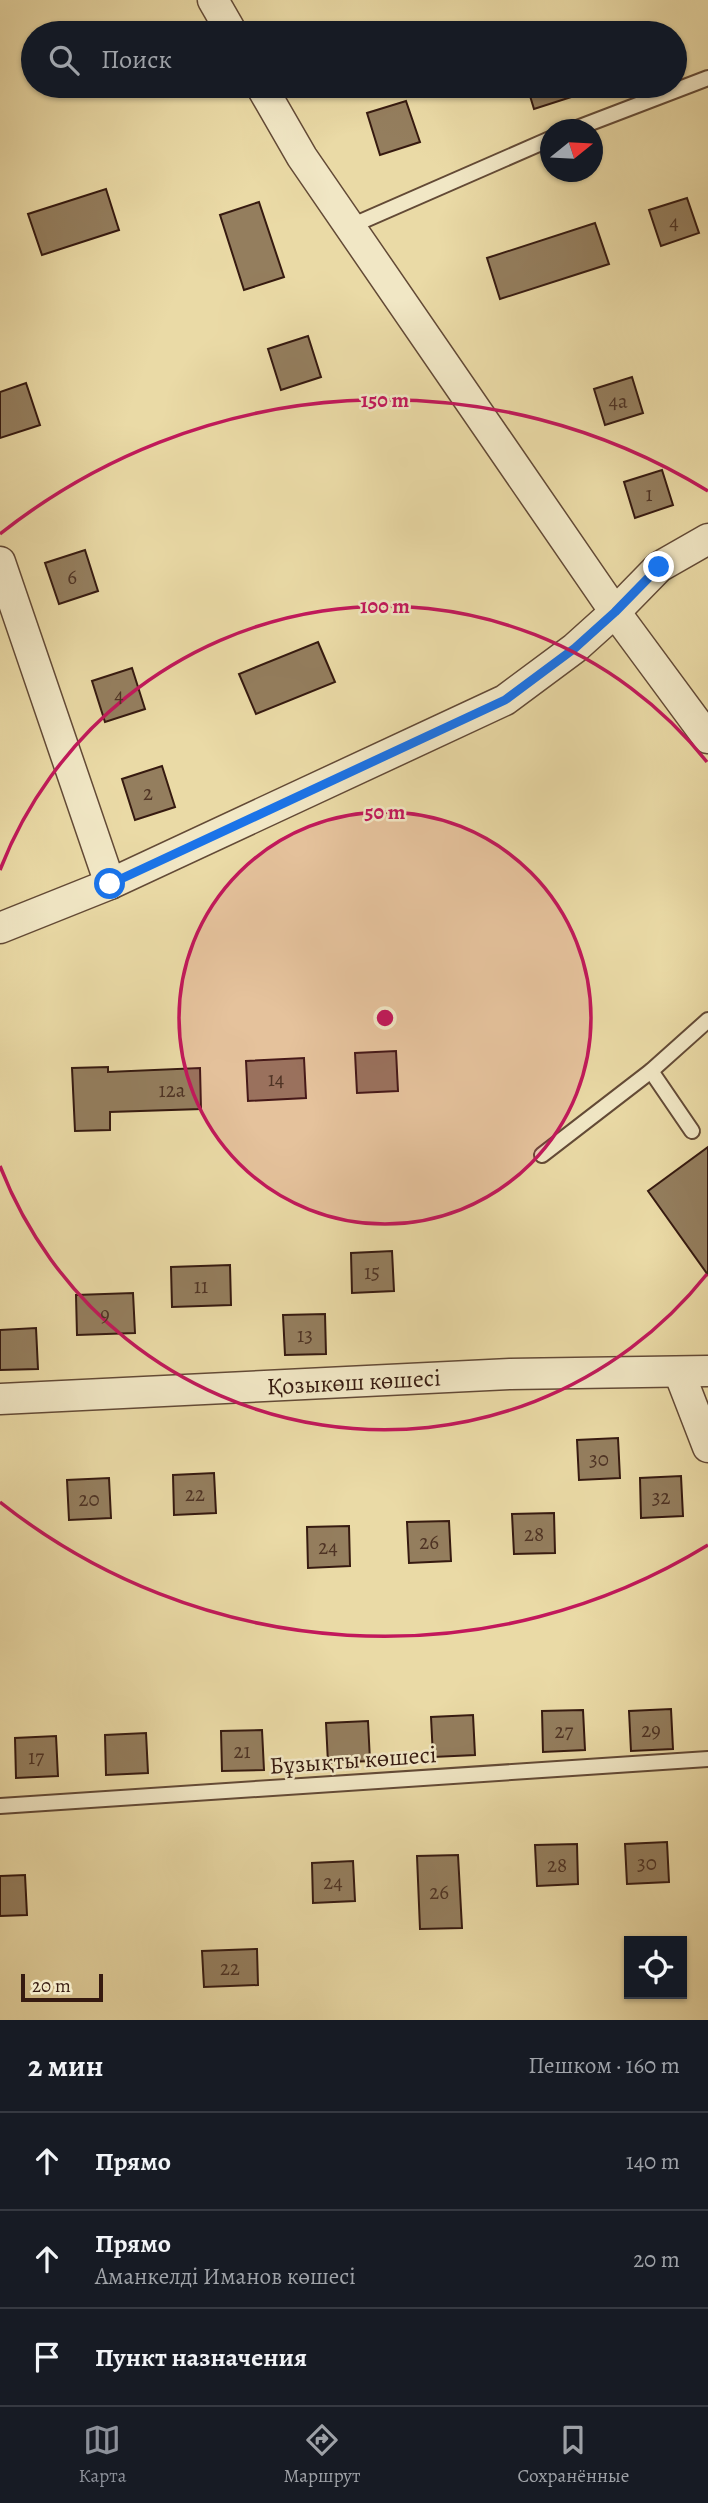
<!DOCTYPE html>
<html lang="ru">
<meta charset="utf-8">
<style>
body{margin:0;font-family:Alegreya,serif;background:#242831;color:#f1f3f6}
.controls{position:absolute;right:21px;bottom:21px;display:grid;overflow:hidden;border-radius:0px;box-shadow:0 2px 5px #0004}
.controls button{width:63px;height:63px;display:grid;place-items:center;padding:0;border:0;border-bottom:2px solid #363941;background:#171b24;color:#f1f3f6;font:35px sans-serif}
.compass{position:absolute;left:540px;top:119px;width:63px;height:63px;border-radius:50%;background:#171b24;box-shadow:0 2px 5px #0004;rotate:72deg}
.scale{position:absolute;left:21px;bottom:18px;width:82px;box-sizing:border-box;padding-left:7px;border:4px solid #361a10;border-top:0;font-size:19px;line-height:24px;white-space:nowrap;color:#361a10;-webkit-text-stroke:5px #f1e7c5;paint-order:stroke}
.stop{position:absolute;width:21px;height:21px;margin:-16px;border:5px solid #1a73e8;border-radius:50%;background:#fff}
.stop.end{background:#1a73e8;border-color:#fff;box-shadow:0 2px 7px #0008}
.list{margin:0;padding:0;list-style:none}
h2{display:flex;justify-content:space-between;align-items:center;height:91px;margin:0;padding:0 28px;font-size:30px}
h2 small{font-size:23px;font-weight:400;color:#9ea1a6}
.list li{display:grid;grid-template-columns:46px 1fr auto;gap:21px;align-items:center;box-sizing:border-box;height:98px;padding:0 28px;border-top:2px solid #363941}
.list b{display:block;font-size:26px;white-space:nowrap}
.list p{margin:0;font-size:23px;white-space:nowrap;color:#9ea1a6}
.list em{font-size:23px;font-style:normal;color:#9ea1a6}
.icon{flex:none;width:38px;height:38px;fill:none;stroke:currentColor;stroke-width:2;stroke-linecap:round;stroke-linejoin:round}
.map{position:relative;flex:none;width:708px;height:2020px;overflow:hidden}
.search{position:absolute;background:#171b24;box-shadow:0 2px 5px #0004;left:21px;right:21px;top:21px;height:77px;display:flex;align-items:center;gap:18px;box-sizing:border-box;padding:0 24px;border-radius:38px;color:#9ea1a6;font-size:26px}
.sheet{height:385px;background:#171b24}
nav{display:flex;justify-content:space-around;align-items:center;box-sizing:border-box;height:98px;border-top:2px solid #363941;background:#171b24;font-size:19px;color:#9ea1a6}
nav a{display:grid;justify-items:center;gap:4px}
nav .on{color:#8c9099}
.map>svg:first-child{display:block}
</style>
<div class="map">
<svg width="708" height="2020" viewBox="0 0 708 2020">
<rect width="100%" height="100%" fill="#eadaa6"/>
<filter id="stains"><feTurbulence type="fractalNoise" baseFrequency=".00286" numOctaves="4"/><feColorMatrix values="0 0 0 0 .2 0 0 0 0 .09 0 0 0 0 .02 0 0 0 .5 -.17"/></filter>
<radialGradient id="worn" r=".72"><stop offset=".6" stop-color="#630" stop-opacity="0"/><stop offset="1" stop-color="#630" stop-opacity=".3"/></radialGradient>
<g fill="#947e5e" stroke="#361a10" stroke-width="2">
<path d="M527 86H592L593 90 534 109Z"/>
<path d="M406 101 420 142 380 155 367 113Z"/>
<path d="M106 189 119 230 42 255 28 214Z"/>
<path d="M687 198 699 233 661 246 649 210Z"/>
<path d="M259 202 284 277 244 290 220 215Z"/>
<path d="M595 223 609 264 500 299 487 258Z"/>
<path d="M308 336 321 377 281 390 268 349Z"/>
<path d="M632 377 643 413 605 425 594 389Z"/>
<path d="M26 383 40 425 0 438V392Z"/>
<path d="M662 470 673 505 635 518 624 482Z"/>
<path d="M85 550 98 591 59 604 45 563Z"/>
<path d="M318 642 335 682 256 714 239 674Z"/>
<path d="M132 668 145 709 105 722 92 681Z"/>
<path d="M162 766 175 807 135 820 122 779Z"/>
<path d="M396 1051 398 1091 357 1093 355 1053Z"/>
<path d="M304 1058 306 1098 248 1101 246 1061Z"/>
<path d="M108 1067V1072L200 1068 201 1109 110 1112V1130L75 1131 72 1068Z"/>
<path d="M708 1147V1275L648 1191Z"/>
<path d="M392 1251 394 1291 352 1293 351 1253Z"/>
<path d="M230 1265 231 1305 172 1307 171 1267Z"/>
<path d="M133 1293 135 1333 77 1335 76 1295Z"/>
<path d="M325 1314 326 1354 285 1355 283 1315Z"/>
<path d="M36 1328 38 1369 0 1370V1330Z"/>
<path d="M618 1438 620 1478 579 1480 577 1440Z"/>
<path d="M214 1473 216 1513 174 1515 173 1475Z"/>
<path d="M681 1476 683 1516 641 1518 640 1478Z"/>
<path d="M109 1478 111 1518 69 1520 67 1480Z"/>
<path d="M554 1513 555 1553 514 1554 512 1514Z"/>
<path d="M449 1521 451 1561 409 1563 407 1522Z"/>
<path d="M349 1526 350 1566 308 1568 307 1527Z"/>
<path d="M671 1709 673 1749 631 1751 629 1711Z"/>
<path d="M583 1710 585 1750 543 1752 542 1711Z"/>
<path d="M473 1715 475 1755 433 1757 431 1717Z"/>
<path d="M368 1721 370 1761 328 1763 326 1723Z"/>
<path d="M262 1730 264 1770 222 1771 221 1731Z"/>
<path d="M146 1733 148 1773 106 1775 105 1735Z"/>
<path d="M56 1736 58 1776 16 1778 15 1738Z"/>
<path d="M667 1842 669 1882 627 1884 625 1844Z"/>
<path d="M577 1844 578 1884 537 1886 535 1845Z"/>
<path d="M458 1855 462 1928 420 1929 417 1856Z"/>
<path d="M353 1861 355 1901 313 1903 312 1863Z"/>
<path d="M25 1875 27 1915 0 1916V1876Z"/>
<path d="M257 1949 258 1985 204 1987 202 1951Z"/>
</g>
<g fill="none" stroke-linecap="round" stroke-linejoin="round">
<defs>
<g id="lane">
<path d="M572 130 708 78"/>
<path d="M351 226 550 139"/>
<path d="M651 1071 692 1131"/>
<path d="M542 1155 651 1071 708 1020"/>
<path d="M0 1806 708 1759"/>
</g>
<g id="street">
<path d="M213 0 232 33"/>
<path d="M261 86 302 157 615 612 708 738"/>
<path d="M0 562 110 884"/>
<path d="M0 928 110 884 505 700 575 648 615 612 659 567 708 539"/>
<path d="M679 1372 708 1447"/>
<path d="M0 1399 510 1374 708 1371"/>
</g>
</defs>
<use href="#lane" stroke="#634a36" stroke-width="18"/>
<use href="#street" stroke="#634a36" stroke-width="33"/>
<use href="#lane" stroke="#f1e7c5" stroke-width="14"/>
<use href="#street" stroke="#f1e7c5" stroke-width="30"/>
</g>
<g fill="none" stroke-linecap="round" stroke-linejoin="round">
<path stroke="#1a73e8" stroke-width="9" d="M110 884 505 700 575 648 615 612 659 567"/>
</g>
<circle cx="385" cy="1018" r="206" fill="#c2185b" fill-opacity=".12"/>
<g fill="none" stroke="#c2185b" stroke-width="3.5">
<circle cx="385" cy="1018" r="206"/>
<path d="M707 1274A412 412 0 0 1 0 1166M0 870A412 412 0 0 1 707 762"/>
<path d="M708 1545A618 618 0 0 1 0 1502M0 534A618 618 0 0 1 708 491"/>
</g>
<g text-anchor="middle" stroke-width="5" stroke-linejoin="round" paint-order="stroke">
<g font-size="21" fill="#4e3324">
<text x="674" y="229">4</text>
<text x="618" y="408">4а</text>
<text x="649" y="501">1</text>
<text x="72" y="584">6</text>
<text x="119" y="702">4</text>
<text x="148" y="800">2</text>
<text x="276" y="1086">14</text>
<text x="172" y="1097">12а</text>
<text x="372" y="1279">15</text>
<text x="201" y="1293">11</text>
<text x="105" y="1321">9</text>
<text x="305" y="1342">13</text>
<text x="599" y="1466">30</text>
<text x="195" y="1501">22</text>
<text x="661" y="1504">32</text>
<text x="89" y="1506">20</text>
<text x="534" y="1541">28</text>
<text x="429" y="1549">26</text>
<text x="328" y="1554">24</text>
<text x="651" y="1737">29</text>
<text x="564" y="1738">27</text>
<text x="242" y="1758">21</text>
<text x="36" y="1764">17</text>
<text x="647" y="1870">30</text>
<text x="557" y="1872">28</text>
<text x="333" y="1889">24</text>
<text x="439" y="1899">26</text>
<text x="230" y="1975">22</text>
</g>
<g font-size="24" fill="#361a10" stroke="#f1e7c5">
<text transform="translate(354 1382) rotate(-3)" y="8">Қозыкөш көшесі</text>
<text transform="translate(353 1760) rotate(-4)" y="8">Бұзықты көшесі</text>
</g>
</g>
<circle cx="385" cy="1018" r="10" fill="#c2185b" stroke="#f1e7c5" stroke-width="3.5"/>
<g font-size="21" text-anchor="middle" font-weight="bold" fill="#c2185b" stroke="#f1e7c5" stroke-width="5" stroke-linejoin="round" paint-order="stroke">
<text x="385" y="407">150 m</text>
<text x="385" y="613">100 m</text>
<text x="385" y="819">50 m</text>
</g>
<rect width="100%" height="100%" filter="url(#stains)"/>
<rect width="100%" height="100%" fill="url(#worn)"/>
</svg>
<div class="controls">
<button><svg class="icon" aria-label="locate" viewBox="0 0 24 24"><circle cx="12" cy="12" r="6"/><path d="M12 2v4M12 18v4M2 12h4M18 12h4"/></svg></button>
</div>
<svg class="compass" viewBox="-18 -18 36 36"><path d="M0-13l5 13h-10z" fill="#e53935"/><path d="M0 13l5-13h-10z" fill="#9ea1a6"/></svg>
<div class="scale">20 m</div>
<div class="stop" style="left:110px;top:884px"></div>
<div class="stop end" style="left:659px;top:567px"></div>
<div class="search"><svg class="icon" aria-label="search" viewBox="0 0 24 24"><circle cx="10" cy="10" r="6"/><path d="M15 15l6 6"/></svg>Поиск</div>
</div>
<section class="sheet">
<h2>2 мин<small>Пешком · 160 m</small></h2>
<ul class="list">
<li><svg class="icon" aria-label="ahead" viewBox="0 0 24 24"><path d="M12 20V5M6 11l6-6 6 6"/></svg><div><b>Прямо</b></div><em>140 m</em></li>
<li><svg class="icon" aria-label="ahead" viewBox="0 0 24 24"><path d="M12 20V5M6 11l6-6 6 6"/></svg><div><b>Прямо</b><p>Аманкелді Иманов көшесі</p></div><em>20 m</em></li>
<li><svg class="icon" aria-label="arrive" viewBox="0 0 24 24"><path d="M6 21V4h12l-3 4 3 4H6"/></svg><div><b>Пункт назначения</b></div></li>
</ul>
</section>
<nav>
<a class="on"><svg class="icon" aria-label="map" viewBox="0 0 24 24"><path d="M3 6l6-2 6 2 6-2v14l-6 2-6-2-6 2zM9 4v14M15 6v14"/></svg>Карта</a>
<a><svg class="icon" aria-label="directions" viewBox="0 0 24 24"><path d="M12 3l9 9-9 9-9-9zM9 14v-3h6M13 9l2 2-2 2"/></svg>Маршрут</a>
<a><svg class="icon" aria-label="saved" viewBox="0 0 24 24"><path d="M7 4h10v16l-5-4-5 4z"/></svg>Сохранённые</a>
</nav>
